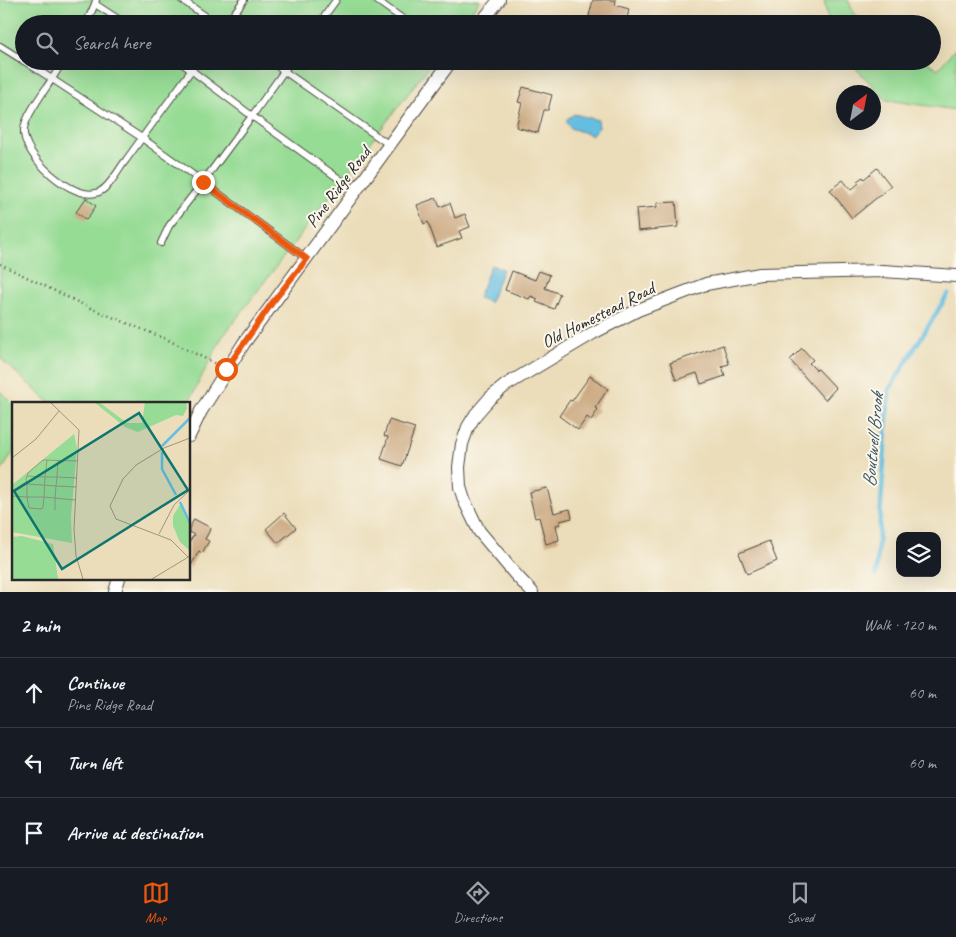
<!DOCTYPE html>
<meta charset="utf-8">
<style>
body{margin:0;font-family:Caveat,sans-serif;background:#242831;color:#f1f3f6}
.controls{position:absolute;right:15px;bottom:15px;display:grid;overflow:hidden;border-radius:10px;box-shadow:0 5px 20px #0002}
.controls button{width:45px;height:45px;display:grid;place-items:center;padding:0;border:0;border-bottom:1px solid #363941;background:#171b24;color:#f1f3f6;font:25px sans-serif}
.compass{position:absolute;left:836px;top:85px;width:45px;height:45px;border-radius:50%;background:#171b24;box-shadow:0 5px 20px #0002;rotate:32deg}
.stop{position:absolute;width:15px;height:15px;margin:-11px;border:4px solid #ea580c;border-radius:50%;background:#fff}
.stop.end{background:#ea580c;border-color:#fff;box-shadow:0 1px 5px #0008}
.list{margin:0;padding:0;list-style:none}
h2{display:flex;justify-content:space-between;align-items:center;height:65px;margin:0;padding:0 20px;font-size:21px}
h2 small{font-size:16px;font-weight:400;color:#9ea1a6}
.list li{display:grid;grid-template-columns:32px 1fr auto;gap:15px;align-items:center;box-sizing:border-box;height:70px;padding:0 20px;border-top:1px solid #363941}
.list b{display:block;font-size:19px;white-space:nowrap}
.list p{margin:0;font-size:16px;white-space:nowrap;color:#9ea1a6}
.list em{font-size:16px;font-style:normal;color:#9ea1a6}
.icon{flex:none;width:28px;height:28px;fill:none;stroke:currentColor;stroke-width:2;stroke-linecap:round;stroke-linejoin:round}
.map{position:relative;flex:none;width:956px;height:592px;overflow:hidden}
.search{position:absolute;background:#171b24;box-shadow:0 5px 20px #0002;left:15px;right:15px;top:15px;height:55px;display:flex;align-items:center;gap:12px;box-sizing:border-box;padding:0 18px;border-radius:28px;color:#9ea1a6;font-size:19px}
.sheet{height:275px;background:#171b24}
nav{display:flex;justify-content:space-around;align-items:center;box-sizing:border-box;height:70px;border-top:1px solid #363941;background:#171b24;font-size:14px;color:#9ea1a6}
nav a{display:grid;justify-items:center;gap:2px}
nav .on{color:#ea580c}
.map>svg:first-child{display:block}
</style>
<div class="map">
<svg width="956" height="592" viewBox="0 0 956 592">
<rect width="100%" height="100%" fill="#fbf7ec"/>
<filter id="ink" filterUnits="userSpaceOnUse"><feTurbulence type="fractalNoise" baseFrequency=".02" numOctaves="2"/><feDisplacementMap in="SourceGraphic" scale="10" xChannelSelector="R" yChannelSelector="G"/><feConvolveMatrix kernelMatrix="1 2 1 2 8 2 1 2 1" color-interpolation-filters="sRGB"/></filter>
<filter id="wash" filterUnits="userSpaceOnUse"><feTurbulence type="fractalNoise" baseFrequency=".0096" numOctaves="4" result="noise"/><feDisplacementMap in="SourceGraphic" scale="20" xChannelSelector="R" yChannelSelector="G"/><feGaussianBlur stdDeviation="1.12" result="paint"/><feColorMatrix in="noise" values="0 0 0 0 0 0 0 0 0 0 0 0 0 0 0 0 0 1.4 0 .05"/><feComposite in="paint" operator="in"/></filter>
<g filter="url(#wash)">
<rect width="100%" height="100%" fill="#ebddb9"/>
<g fill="#97dc95" stroke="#618460">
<path d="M0 0H480L462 24H24V61H433L221 339 188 403H50L0 358Z"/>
<path d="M824 0H848L854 14 868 24H829Z"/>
<path d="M956 48V110L886 100 849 61H925L938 69Z"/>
<path d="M0 391 14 405V451L0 473Z"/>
</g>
<g fill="#64bee1" stroke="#487486">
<path d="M574 114 598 120 599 128 592 135 570 128 566 120Z"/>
<path d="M491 265 503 269 490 302 478 298Z"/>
</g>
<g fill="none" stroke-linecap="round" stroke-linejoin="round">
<path stroke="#64bee1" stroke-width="4.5" d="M876 575 889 390 948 294"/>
</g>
<g id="blocks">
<g fill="#cba880">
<path d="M593 0H616L615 5 629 9 626 24H587Z"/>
<path d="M523 87 552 95 548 110H544L538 133 516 127 522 103 518 102Z"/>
<path d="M877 168 891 186 852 218 830 190 843 180 851 190 859 183 857 181 863 177 864 179Z"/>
<path d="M86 198 96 206 86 220 76 212Z"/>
<path d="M436 198 440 207 450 203 455 218 465 214 470 227 459 231 462 238 437 247 428 222 424 224 417 205Z"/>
<path d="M676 202 678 227 638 231 636 209 657 207V203Z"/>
<path d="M512 271 535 280 539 271 550 275 545 288 560 294 554 309 536 302 538 299 531 296 529 299 505 290Z"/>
<path d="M723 345 729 364 722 366 725 376 701 384 697 373 676 380 670 363Z"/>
<path d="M802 348 813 360 809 363 816 370 818 369 836 388 825 400 790 360Z"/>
<path d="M590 376 608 389 595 408 598 410 591 420 587 417 578 430 559 416 570 400 572 401Z"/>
<path d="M389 420 415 428 402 466 381 459 388 437 384 436Z"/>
<path d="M547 488 554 513 570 509 572 518 560 521V524L556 525 559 540 546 544 539 517 535 518 529 492Z"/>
<path d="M284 513 296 528 278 543 266 529Z"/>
<path d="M194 519 211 528 205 539 209 541 202 553 199 551 189 569V542L194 535 189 532V529Z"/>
<path d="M769 541 777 561 747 574 739 553Z"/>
</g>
</g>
</g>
<g filter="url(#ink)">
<use href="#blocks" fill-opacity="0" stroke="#484640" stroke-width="1"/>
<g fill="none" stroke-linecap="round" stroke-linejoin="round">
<defs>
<g id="lane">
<path d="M96 0 95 4 126 24"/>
<path d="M182 0 217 24"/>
<path d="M376 0 410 24"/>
<path d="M86 24 95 4"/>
<path d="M226 24 244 0"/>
<path d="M319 24 336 0"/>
<path d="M0 46 24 61"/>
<path d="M24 61 52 79 63 61"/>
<path d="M179 61 252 116 203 182 307 259"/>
<path d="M270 61 284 71 291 61"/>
<path d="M356 191 252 116 284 71 391 146"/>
<path d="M161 243 169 226 203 182 142 138 52 79C45 90 25 116 24 129 21 155 74 203 99 192 110 187 118 170 126 160 150 127 174 94 198 61"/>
</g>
<g id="street">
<path d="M480 24 499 0"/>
<path d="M189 436 201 411 244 343 451 61"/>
<path d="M115 592 119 578"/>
<path d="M532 592 515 574 479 531 464 500 460 487 459 467 462 444 468 427 476 414 490 398 506 385 593 333 638 310 706 284 760 274 841 272 883 271 956 276"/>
</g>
</defs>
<use href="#lane" stroke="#484640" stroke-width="8"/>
<use href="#street" stroke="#484640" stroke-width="14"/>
<path stroke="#484640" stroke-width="2.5" stroke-dasharray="1 4" stroke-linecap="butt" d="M0 264 90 308 166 339 216 364"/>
<use href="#lane" stroke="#fff" stroke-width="6"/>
<use href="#street" stroke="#fff" stroke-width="12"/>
</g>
</g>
<g fill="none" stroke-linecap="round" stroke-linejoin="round" filter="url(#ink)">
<path stroke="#ea580c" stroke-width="6" d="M203 182 307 259 272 303 226 369"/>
</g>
<g text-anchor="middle" stroke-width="4" stroke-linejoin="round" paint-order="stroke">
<g font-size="18" fill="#2b2b2b" stroke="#fbf7ec">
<text transform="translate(338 187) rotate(-53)" y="6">Pine Ridge Road</text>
<text transform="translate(598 315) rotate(-27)" y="6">Old Homestead Road</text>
</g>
<g font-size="19" font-style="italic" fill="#3c5762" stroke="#fbf7ec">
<text transform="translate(872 440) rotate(-85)" y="7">Boutwell Brook</text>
</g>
</g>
<g transform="translate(12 402)">
<rect width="178" height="178" fill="#ebddb9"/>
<path d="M82 0H87L115 21H130L133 0H174L175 6 171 14 164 13 126 30 113 25ZM62 32 65 46 59 115 60 141 0 130V83ZM169 101 177 121V148L168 140 161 124V114ZM10 134 41 142 46 177H0V135Z" fill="#97dc95"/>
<path fill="none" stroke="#64bee1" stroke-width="2.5" d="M150 44 178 16M150 50V67L164 93M168 100 178 121"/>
<path fill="none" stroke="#9e9680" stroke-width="1" d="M38 0 67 28 62 127 64 154 71 177M0 56 24 37 47 9M15 74 33 75 35 58M64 85 44 84 45 75 65 76M0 89 14 80M0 94 15 95V82M63 98 43 96 44 84 15 82 14 77 16 71 31 58 66 59M43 108V96L32 95H15L17 106 30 107 31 105 32 95 33 75H45L46 58M147 132 162 103 178 88M176 155 159 138 104 117 98 104 111 77 124 63 152 46 178 36M140 177 178 154"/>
<path fill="#0f766e" fill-opacity="0.15" stroke="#0f766e" stroke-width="2.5" d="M127 11 176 88 50 167 2 89Z"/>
<rect width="178" height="178" fill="none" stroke="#2b2b2b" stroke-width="2.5"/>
</g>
</svg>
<div class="controls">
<button><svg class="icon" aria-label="layers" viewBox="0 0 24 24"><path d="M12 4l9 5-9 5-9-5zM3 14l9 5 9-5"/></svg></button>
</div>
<svg class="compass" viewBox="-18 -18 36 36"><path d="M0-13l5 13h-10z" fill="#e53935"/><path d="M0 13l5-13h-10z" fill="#9ea1a6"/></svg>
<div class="stop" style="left:226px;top:369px"></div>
<div class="stop end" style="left:203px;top:182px"></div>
<div class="search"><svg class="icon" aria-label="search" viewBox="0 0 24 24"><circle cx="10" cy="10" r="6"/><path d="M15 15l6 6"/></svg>Search here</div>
</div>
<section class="sheet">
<h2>2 min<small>Walk · 120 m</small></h2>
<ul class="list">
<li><svg class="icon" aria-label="ahead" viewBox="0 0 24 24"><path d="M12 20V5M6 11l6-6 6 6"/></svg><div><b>Continue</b><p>Pine Ridge Road</p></div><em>60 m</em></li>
<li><svg class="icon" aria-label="left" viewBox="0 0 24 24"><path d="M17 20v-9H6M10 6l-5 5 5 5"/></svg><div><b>Turn left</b></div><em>60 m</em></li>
<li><svg class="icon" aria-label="arrive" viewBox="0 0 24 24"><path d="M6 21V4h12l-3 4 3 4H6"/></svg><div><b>Arrive at destination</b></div></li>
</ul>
</section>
<nav>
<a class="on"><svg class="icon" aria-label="map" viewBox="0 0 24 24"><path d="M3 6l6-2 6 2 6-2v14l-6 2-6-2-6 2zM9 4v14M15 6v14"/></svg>Map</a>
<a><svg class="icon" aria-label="directions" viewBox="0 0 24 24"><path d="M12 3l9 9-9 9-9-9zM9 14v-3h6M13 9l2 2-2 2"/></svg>Directions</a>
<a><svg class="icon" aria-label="saved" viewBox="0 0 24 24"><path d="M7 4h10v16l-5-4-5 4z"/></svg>Saved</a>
</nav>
